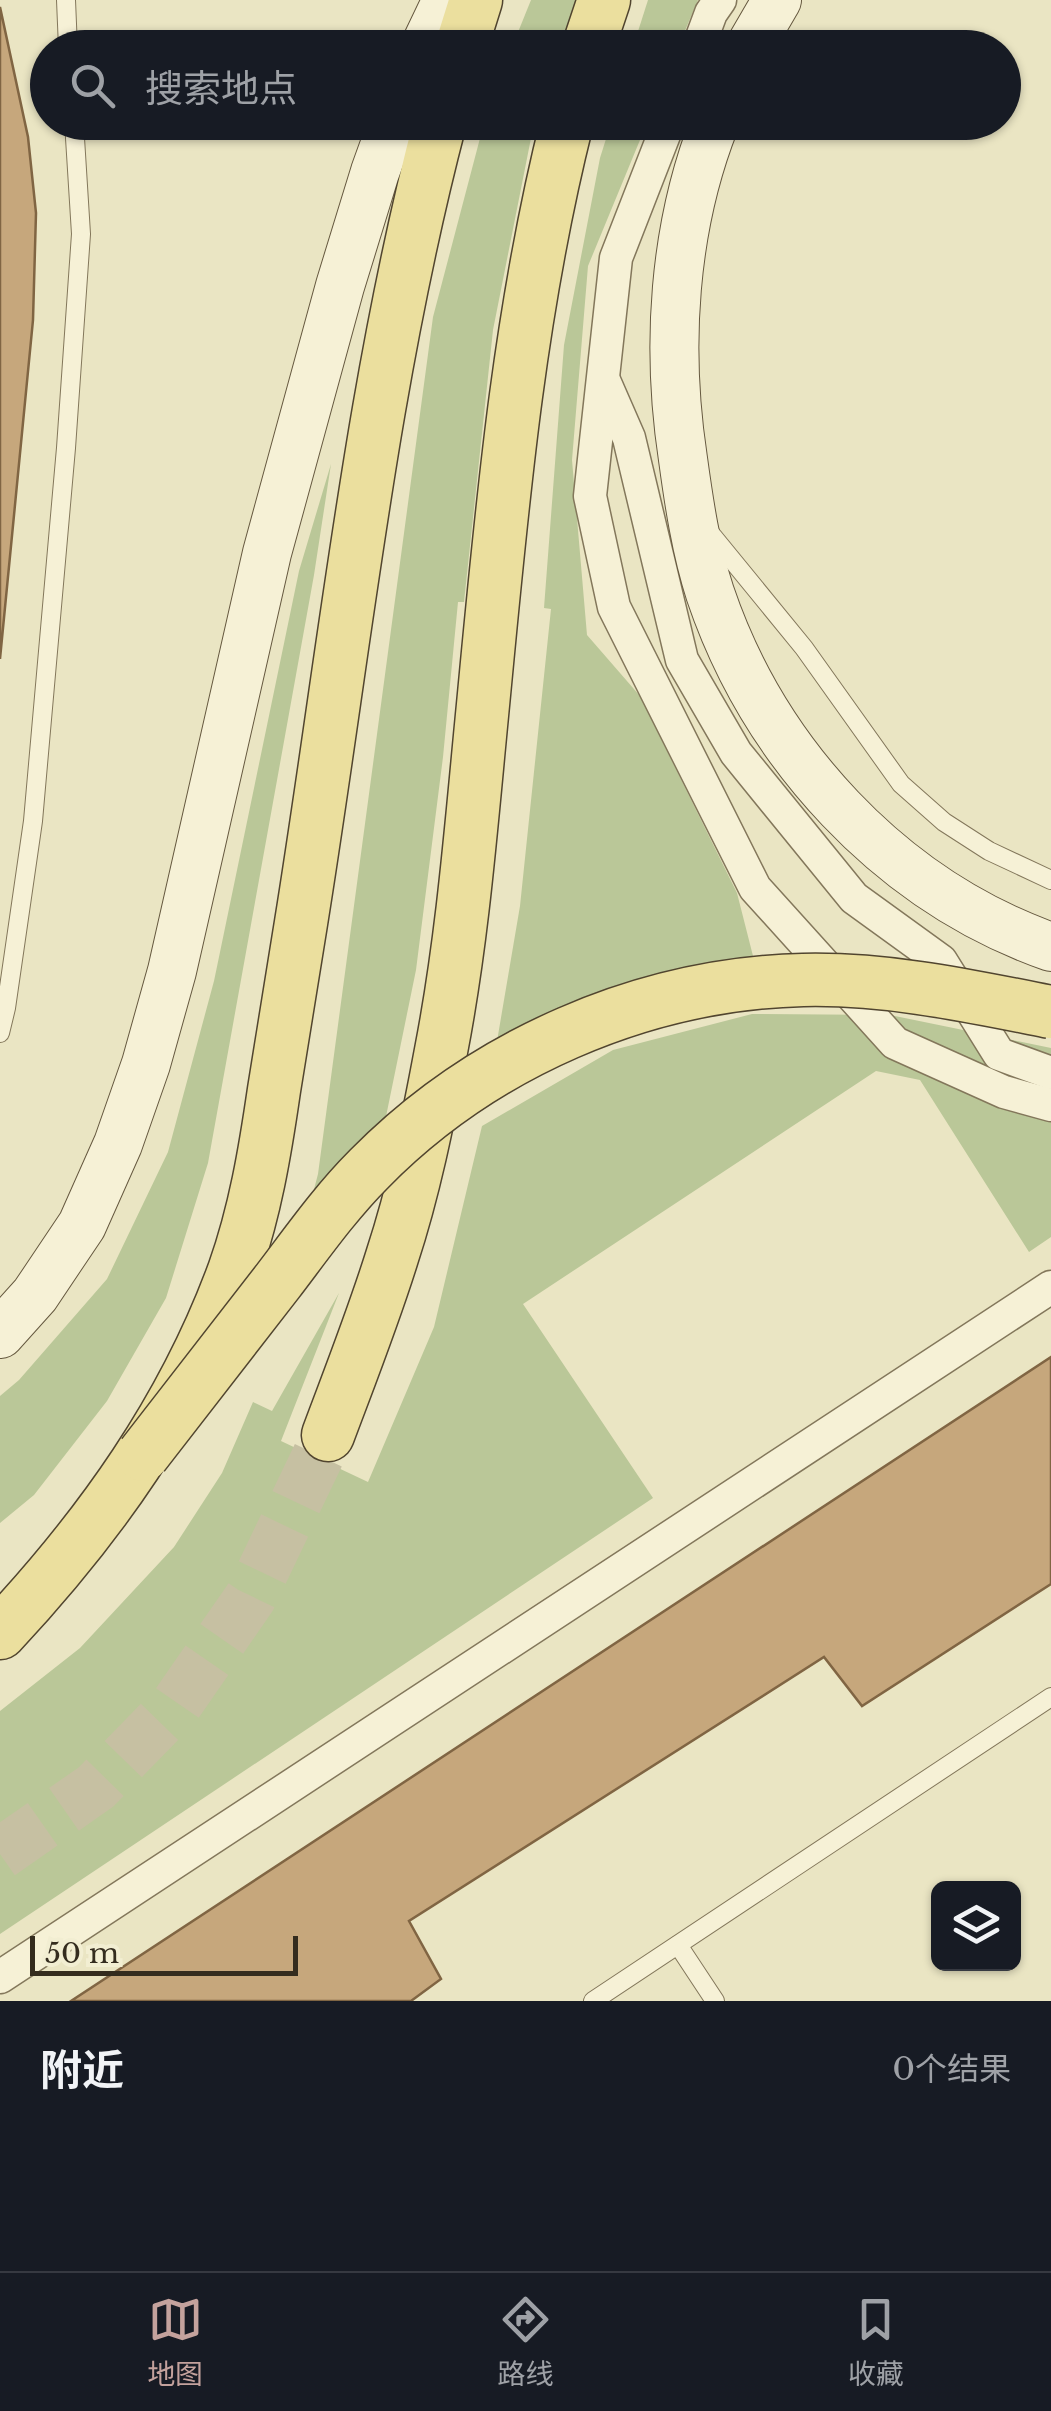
<!DOCTYPE html>
<html lang="zh">
<meta charset="utf-8">
<style>
body{margin:0;font-family:"Libre Baskerville","Noto Sans SC",serif;background:#242831;color:#f1f3f6}
.controls{position:absolute;right:30px;bottom:30px;display:grid;overflow:hidden;border-radius:15px;box-shadow:0 2px 8px #0004}
.controls button{width:90px;height:90px;display:grid;place-items:center;padding:0;border:0;border-bottom:2px solid #363941;background:#171b24;color:#f1f3f6;font:50px sans-serif}
.scale{position:absolute;left:30px;bottom:25px;width:268px;box-sizing:border-box;padding-left:10px;border:5px solid #342c1e;border-top:0;font-size:28px;line-height:35px;white-space:nowrap;color:#342c1e;-webkit-text-stroke:8px #f2eed2;paint-order:stroke}
.list{margin:0;padding:0;list-style:none}
h2{display:flex;justify-content:space-between;align-items:center;height:130px;margin:0;padding:0 40px;font-size:42px}
h2 small{font-size:32px;font-weight:400;color:#9ea1a6}
.icon{flex:none;width:55px;height:55px;fill:none;stroke:currentColor;stroke-width:2;stroke-linecap:round;stroke-linejoin:round}
.map{position:relative;flex:none;width:1051px;height:2001px;overflow:hidden}
.search{position:absolute;background:#171b24;box-shadow:0 2px 8px #0004;left:30px;right:30px;top:30px;height:110px;display:flex;align-items:center;gap:25px;box-sizing:border-box;padding:0 35px;border-radius:55px;color:#9ea1a6;font-size:38px}
.sheet{height:270px;background:#171b24}
nav{display:flex;justify-content:space-around;align-items:center;box-sizing:border-box;height:140px;border-top:2px solid #363941;background:#171b24;font-size:28px;color:#9ea1a6}
nav a{display:grid;justify-items:center;gap:5px}
nav .on{color:#c4a29d}
.map>svg:first-child{display:block}
</style>
<div class="map">
<svg width="1051" height="2001" viewBox="0 0 1051 2001">
<rect width="100%" height="100%" fill="#eae5c3"/>
<g fill="#bac798">
<path d="M531 0H576L560 47H512Z"/>
<path d="M648 0H698L678 47H633Z"/>
<path d="M484 123H534L493 330 464 602H458L443 757 416 970 382 1136 305 1224 318 1174 433 317Z"/>
<path d="M611 123H647L588 266 572 460 587 635 640 696 737 893 753 956 606 992 495 1053 520 906 551 609 544 608 564 345 600 158Z"/>
<path d="M331 464 314 575 208 1163 166 1298 107 1401 34 1495 0 1523V1396L19 1380 107 1279 168 1152 214 981 299 571Z"/>
<path d="M752 1014 890 1015 1051 1048V1237L1029 1252 920 1080 876 1071 523 1304 653 1498 0 1934V1711L80 1648 174 1547 222 1473 253 1402 272 1411 339 1293 281 1441 368 1482 434 1327 482 1126 613 1050Z"/>
</g>
<g fill="#c6a77c" stroke="#806543" stroke-width="2.5">
<path d="M0 7 28 137 36 213 33 320 0 659Z"/>
<path d="M1051 1357V1584L862 1706 824 1657 409 1921 441 1979 411 2001H71Z"/>
</g>
<g fill="none" stroke-linecap="round" stroke-linejoin="round">
<path stroke="#c6c0a2" stroke-width="52" stroke-dasharray="52 26" stroke-linecap="butt" d="M0 1854 96 1787 176 1705 250 1598 328 1435"/>
<defs>
<g id="service">
<path d="M66 0 68 48"/>
<path d="M710 533 804 648 901 784 944 822 989 851 1051 880"/>
<path d="M0 1033 6 1008 33 821 66 448 81 234 74 122"/>
<path d="M678 1945 715 2001"/>
<path d="M593 2001 1051 1697"/>
</g>
<g id="minor">
<path d="M698 48 711 13 720 0"/>
<path d="M669 122 616 258 590 496 614 607 755 888 895 1043 1004 1092 1051 1105"/>
<path d="M605 383 629 438 682 660 736 753 854 898 941 961 999 1054 1051 1073"/>
<path d="M0 1977 1051 1287"/>
</g>
<g id="secondary">
<path d="M424 48 447 0"/>
<path d="M749 48 777 0"/>
<path d="M715 122C673 228 666 348 683 459 689 503 696 550 710 593 764 753 890 890 1051 947"/>
<path d="M0 1334 35 1295 82 1225 118 1144 146 1064 172 971 267 553 340 286 375 172 393 122"/>
</g>
<g id="primary">
<path d="M461 48 476 0"/>
<path d="M588 48 604 0"/>
<path d="M328 1435C350 1376 373 1318 392 1257 414 1190 428 1121 441 1051 461 948 470 841 480 736 500 530 516 324 567 122"/>
<path d="M0 1633C100 1526 183 1410 234 1271 255 1212 265 1152 274 1090 283 1035 292 979 301 923 344 656 371 385 440 122"/>
</g>
</defs>
<use href="#service" stroke="#83775b" stroke-width="20"/>
<use href="#minor" stroke="#83775b" stroke-width="35"/>
<use href="#secondary" stroke="#65583f" stroke-width="50"/>
<use href="#primary" stroke="#51452f" stroke-width="55"/>
<use href="#service" stroke="#f6f1d6" stroke-width="18"/>
<use href="#minor" stroke="#f6f1d6" stroke-width="32"/>
<use href="#secondary" stroke="#f6f1d6" stroke-width="48"/>
<use href="#primary" stroke="#ebdf9e" stroke-width="52"/>
<defs>
<path id="primary-bridge" d="M143 1455C188 1397 233 1339 278 1281 307 1243 335 1203 369 1169 482 1054 642 984 803 980 887 978 970 996 1051 1012"/>
</defs>
<use href="#primary-bridge" stroke="#51452f" stroke-width="55" stroke-linecap="butt"/>
<use href="#primary-bridge" stroke="#ebdf9e" stroke-width="52"/>
</g>
</svg>
<div class="controls">
<button><svg class="icon" aria-label="layers" viewBox="0 0 24 24"><path d="M12 4l9 5-9 5-9-5zM3 14l9 5 9-5"/></svg></button>
</div>
<div class="scale">50 m</div>
<div class="search"><svg class="icon" aria-label="search" viewBox="0 0 24 24"><circle cx="10" cy="10" r="6"/><path d="M15 15l6 6"/></svg>搜索地点</div>
</div>
<section class="sheet">
<h2>附近<small>0个结果</small></h2>
<ul class="list">
</ul>
</section>
<nav>
<a class="on"><svg class="icon" aria-label="map" viewBox="0 0 24 24"><path d="M3 6l6-2 6 2 6-2v14l-6 2-6-2-6 2zM9 4v14M15 6v14"/></svg>地图</a>
<a><svg class="icon" aria-label="directions" viewBox="0 0 24 24"><path d="M12 3l9 9-9 9-9-9zM9 14v-3h6M13 9l2 2-2 2"/></svg>路线</a>
<a><svg class="icon" aria-label="saved" viewBox="0 0 24 24"><path d="M7 4h10v16l-5-4-5 4z"/></svg>收藏</a>
</nav>
